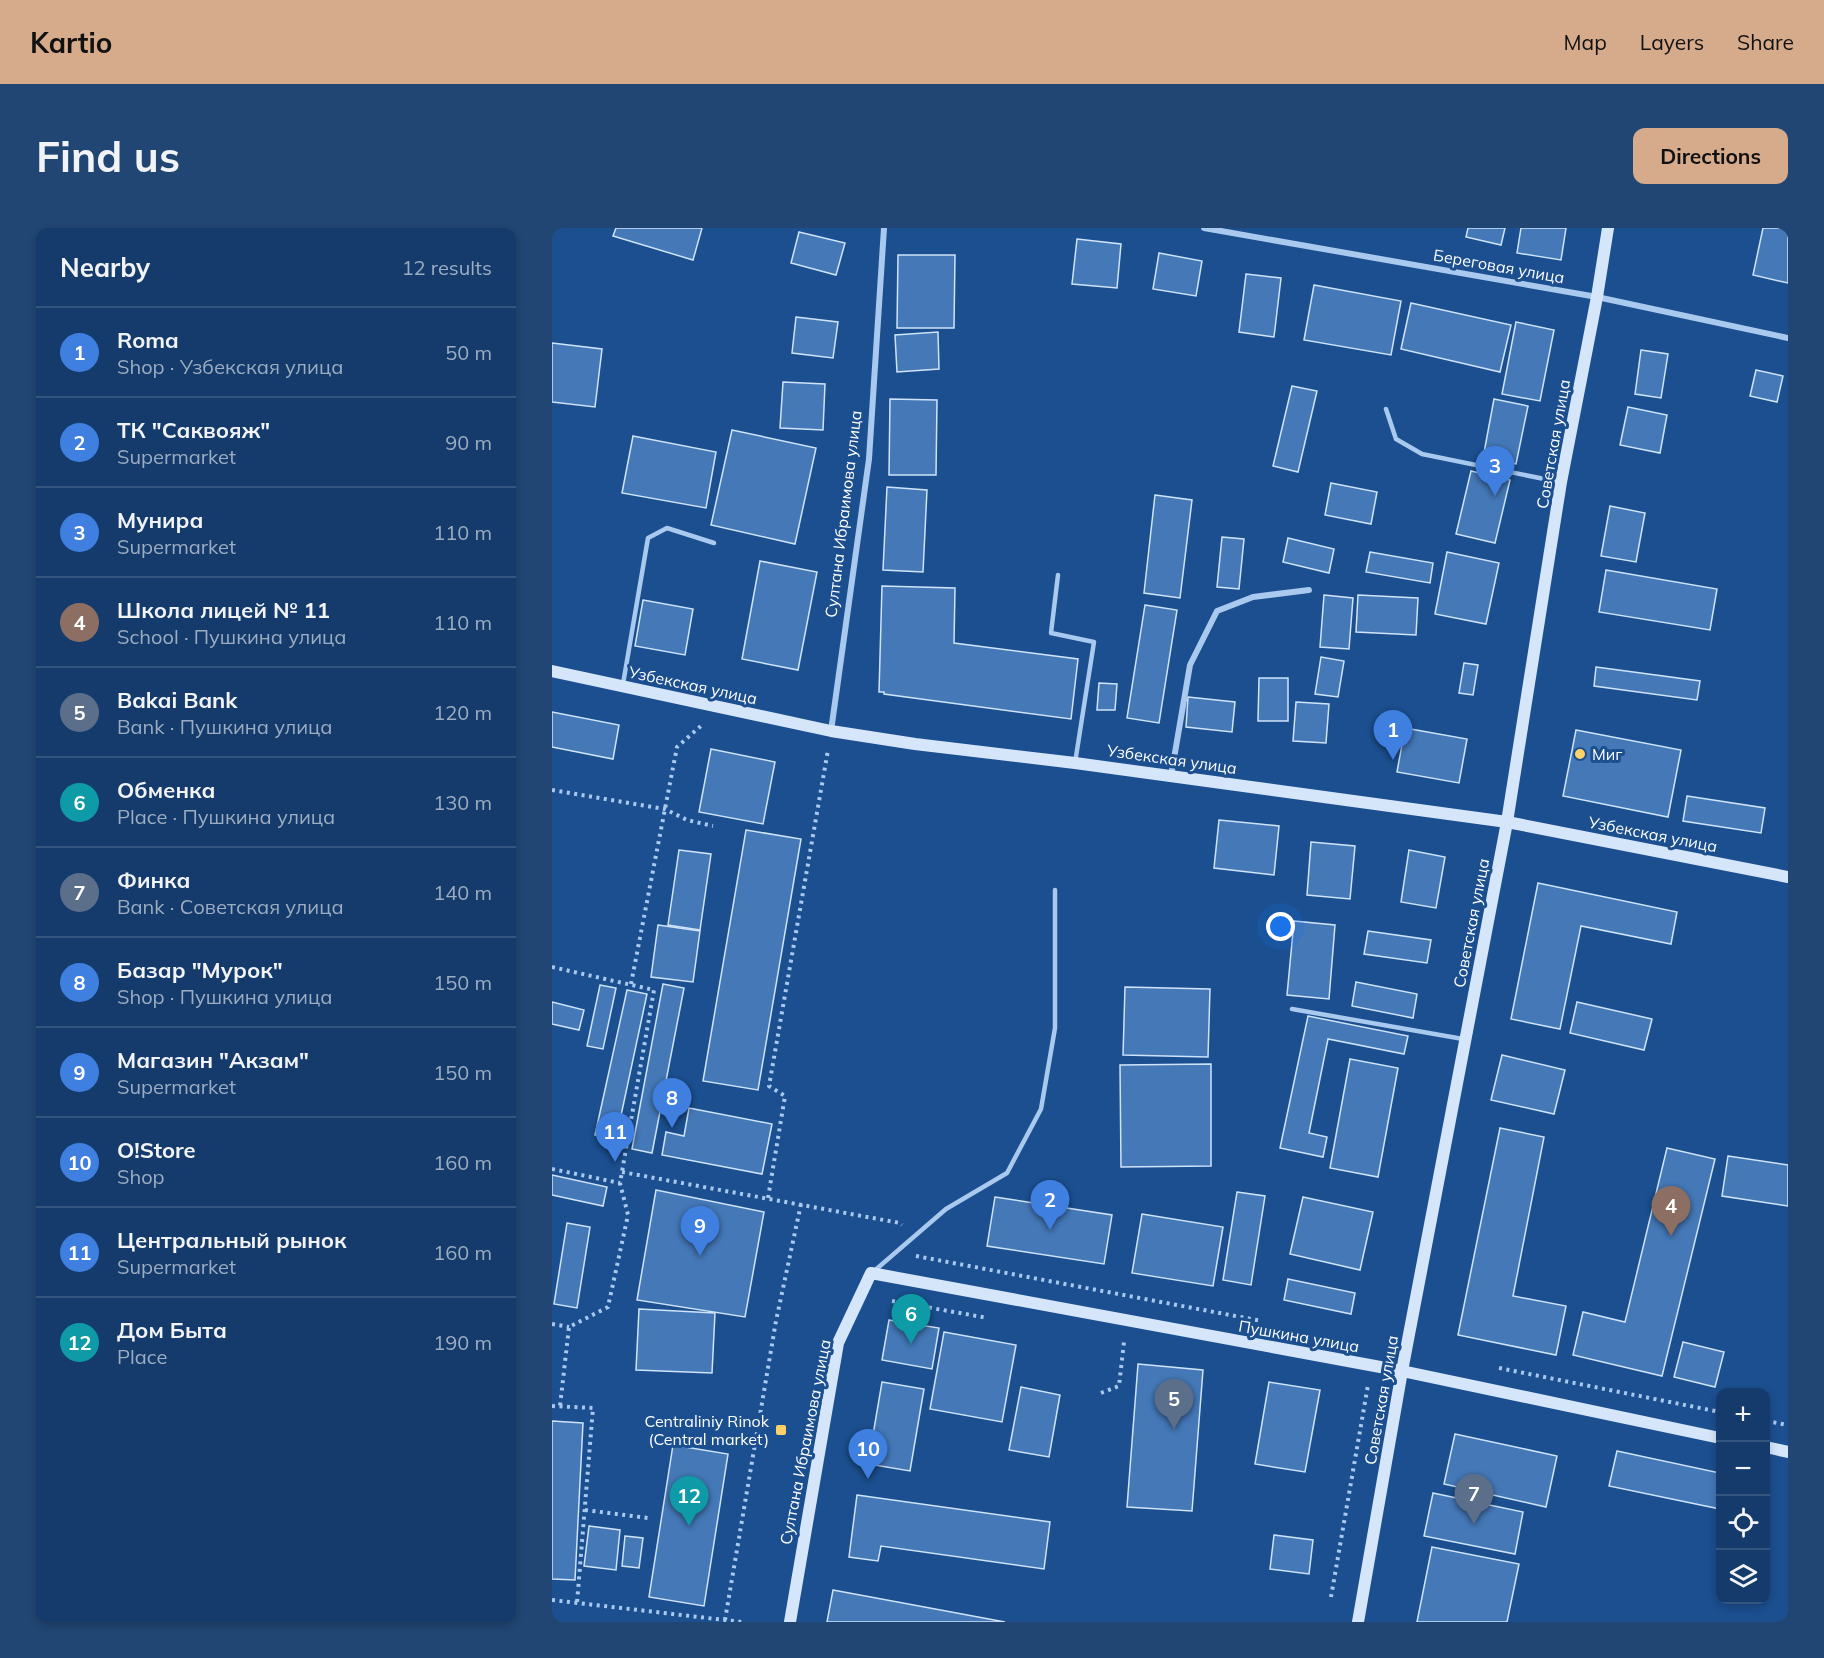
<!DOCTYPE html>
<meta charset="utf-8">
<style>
body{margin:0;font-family:Mulish,sans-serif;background:#214673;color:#f1f3f6}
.controls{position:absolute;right:18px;bottom:18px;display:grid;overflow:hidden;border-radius:12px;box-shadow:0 3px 9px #0003}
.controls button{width:54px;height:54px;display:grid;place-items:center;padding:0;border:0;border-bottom:2px solid #33557e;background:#143b6b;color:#f1f3f6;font:30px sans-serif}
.you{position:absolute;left:729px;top:699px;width:21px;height:21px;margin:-15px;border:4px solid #fff;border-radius:50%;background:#1a73e8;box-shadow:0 0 0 9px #1a73e833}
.badge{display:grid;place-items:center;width:39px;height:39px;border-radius:50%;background:#d6ab8b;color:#fff;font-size:20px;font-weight:700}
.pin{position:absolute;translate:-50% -50px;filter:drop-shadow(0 2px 3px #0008)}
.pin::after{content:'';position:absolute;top:32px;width:21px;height:18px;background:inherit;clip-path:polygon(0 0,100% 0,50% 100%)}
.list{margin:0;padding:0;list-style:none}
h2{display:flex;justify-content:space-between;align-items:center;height:78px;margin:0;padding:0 24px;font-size:26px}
h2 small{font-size:20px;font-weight:400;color:#9dadc1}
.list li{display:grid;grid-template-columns:39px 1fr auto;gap:18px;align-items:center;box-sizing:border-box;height:90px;padding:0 24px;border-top:2px solid #33557e}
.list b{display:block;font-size:22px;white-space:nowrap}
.list p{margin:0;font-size:20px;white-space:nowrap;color:#9dadc1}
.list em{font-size:20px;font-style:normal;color:#9dadc1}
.icon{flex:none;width:33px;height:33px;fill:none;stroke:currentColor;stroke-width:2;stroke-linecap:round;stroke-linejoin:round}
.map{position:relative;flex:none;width:1236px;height:1394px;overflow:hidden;border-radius:12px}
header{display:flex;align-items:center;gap:36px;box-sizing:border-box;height:84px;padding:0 30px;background:#d6ab8b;color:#111}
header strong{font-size:28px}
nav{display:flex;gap:33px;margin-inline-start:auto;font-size:21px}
.intro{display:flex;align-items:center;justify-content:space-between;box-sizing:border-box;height:144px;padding:0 36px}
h1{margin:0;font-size:42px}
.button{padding:15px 27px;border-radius:12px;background:#d6ab8b;color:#111;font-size:21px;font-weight:700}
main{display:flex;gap:36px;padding:0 36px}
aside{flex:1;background:#143b6b;border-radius:12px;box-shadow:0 3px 9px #0003}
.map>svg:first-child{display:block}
</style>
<header>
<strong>Kartio</strong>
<nav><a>Map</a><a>Layers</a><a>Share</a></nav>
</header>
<div class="intro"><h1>Find us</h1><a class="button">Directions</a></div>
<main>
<aside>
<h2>Nearby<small>12 results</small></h2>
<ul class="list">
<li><span class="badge" style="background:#3f7fe0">1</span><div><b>Roma</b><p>Shop · Узбекская улица</p></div><em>50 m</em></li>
<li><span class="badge" style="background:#3f7fe0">2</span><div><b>ТК &quot;Саквояж&quot;</b><p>Supermarket</p></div><em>90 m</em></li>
<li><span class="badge" style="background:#3f7fe0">3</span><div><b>Мунира</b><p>Supermarket</p></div><em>110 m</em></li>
<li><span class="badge" style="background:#8d6e63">4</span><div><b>Школа лицей № 11</b><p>School · Пушкина улица</p></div><em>110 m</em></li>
<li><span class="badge" style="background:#5c6f8a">5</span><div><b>Bakai Bank</b><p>Bank · Пушкина улица</p></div><em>120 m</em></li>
<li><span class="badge" style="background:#0f9aa8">6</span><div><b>Обменка</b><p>Place · Пушкина улица</p></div><em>130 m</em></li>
<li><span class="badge" style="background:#5c6f8a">7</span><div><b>Финка</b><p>Bank · Советская улица</p></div><em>140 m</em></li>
<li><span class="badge" style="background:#3f7fe0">8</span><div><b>Базар &quot;Мурок&quot;</b><p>Shop · Пушкина улица</p></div><em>150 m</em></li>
<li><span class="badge" style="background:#3f7fe0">9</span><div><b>Магазин &quot;Акзам&quot;</b><p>Supermarket</p></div><em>150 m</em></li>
<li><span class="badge" style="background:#3f7fe0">10</span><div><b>O!Store</b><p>Shop</p></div><em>160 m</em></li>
<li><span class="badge" style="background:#3f7fe0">11</span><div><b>Центральный рынок</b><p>Supermarket</p></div><em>160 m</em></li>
<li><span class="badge" style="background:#0f9aa8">12</span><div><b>Дом Быта</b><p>Place</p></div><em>190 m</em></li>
</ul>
</aside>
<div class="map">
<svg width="1236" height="1394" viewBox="0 0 1236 1394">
<rect width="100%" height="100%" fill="#1b4f8f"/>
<g fill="#4478b7" stroke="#cfe3fa" stroke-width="1.5">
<path d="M64 0H150L141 32 61 8Z"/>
<path d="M916 0H953L949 17 914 9Z"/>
<path d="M969 0H1014L1009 32 965 25Z"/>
<path d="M1211 0H1236V55L1201 47Z"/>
<path d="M247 4 293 15 284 47 239 35Z"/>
<path d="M525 11 569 16 565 60 520 56Z"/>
<path d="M607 25 650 33 644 68 601 61Z"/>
<path d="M346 27H403L402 100H345Z"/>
<path d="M694 46 729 50 722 109 687 104Z"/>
<path d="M762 57 849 73 839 127 752 112Z"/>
<path d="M859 75 959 97 948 144 849 121Z"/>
<path d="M244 89 286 94 281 130 240 125Z"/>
<path d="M964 94 1002 102 988 173 950 166Z"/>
<path d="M386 104 387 141 345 144 343 107Z"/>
<path d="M0 115 50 121 43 179 0 174Z"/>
<path d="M1089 122 1116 126 1109 170 1083 166Z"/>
<path d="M1204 142 1231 148 1225 174 1198 168Z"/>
<path d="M231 154 273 156 271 202 228 200Z"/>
<path d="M740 158 765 163 746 244 721 238Z"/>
<path d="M338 171 385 172 384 247H337Z"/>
<path d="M942 171 976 178 964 236 931 230Z"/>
<path d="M1076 179 1115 187 1108 225 1068 217Z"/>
<path d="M180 202 264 220 243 316 159 297Z"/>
<path d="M81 208 164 224 154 280 70 265Z"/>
<path d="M919 243 958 252 943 315 904 306Z"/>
<path d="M779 255 825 264 819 296 773 287Z"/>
<path d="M335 259 375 262 371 344 331 342Z"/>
<path d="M603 267 640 272 628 370 592 365Z"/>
<path d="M1058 278 1093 285 1084 334 1049 328Z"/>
<path d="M670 309 692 311 687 361 665 359Z"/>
<path d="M736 310 782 321 777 345 731 334Z"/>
<path d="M818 324 881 335 878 355 814 344Z"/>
<path d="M895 324 947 335 934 396 883 386Z"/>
<path d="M208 333 265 344 246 442 190 431Z"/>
<path d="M1054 342 1165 361 1158 402 1047 384Z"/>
<path d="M330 358 403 360 402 415 526 431 519 491 332 466V464H327Z"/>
<path d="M772 367 801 370 797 421 768 419Z"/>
<path d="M806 367 866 370 864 407 804 404Z"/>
<path d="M91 372 141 381 133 427 83 418Z"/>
<path d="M593 377 625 382 607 495 575 490Z"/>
<path d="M769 429 792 433 786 469 763 466Z"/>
<path d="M912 435 926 437 921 467 907 465Z"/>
<path d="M1044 439 1148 453 1145 472 1042 458Z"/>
<path d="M707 450H736V493H706Z"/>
<path d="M547 455 565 456 563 482H545Z"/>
<path d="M636 469 683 474 680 504 634 499Z"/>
<path d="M744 474 777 476 774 515 741 513Z"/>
<path d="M0 484 67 497 61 531 0 519Z"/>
<path d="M853 500 915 511 907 555 845 544Z"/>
<path d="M1024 502 1129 522 1116 589 1011 568Z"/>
<path d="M159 521 223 534 211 596 147 584Z"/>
<path d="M1135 568 1213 580 1209 605 1131 593Z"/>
<path d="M667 592 727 598 722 647 662 640Z"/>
<path d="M194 602 249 611 206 862 151 853Z"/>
<path d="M759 614 803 618 798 671 755 667Z"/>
<path d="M127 622 159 626 148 702 116 697Z"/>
<path d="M857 622 893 629 884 680 849 674Z"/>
<path d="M986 655 1125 684 1119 716 1029 698 1008 801 959 791Z"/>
<path d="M742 693 783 697 777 771 735 767Z"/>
<path d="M106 697 148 703 141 754 99 749Z"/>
<path d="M816 703 879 712 875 735 812 726Z"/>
<path d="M804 754 865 766 861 790 800 778Z"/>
<path d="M111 756 132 760 100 925 80 921Z"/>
<path d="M48 757 64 760 51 821 35 818Z"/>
<path d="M573 759 658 761 656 829 571 827Z"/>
<path d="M75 762 95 766 64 911 43 907Z"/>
<path d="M0 774 32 782 27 802 0 796Z"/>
<path d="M1025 774 1100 791 1092 822 1018 805Z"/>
<path d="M756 788 856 808 852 826 776 811 757 905 775 909 771 929 728 920Z"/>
<path d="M950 827 1013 842 1002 886 939 872Z"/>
<path d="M798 831 846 840 826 949 778 940Z"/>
<path d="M659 836V938L569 939 568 837Z"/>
<path d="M137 880 220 896 210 946 110 927 114 904 132 908Z"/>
<path d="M948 900 992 909 961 1068 1014 1078 1004 1127 906 1107Z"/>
<path d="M1115 920 1163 931 1110 1148 1021 1127 1031 1084 1073 1094Z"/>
<path d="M1176 928 1236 937V978L1170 968Z"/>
<path d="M0 947 55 959 51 978 0 967Z"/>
<path d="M104 962 212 984 193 1089 85 1072Z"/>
<path d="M685 964 713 968 699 1057 671 1052Z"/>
<path d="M443 969 560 987 552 1036 435 1018Z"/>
<path d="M751 969 821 984 808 1042 738 1026Z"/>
<path d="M590 986 671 999 661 1058 580 1045Z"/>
<path d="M15 995 38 999 25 1080 2 1076Z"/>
<path d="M736 1051 803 1065 799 1086 732 1072Z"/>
<path d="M87 1081 163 1085 160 1145 84 1142Z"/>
<path d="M337 1092 387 1100 380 1141 330 1132Z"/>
<path d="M392 1104 464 1117 450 1194 378 1181Z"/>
<path d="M1131 1114 1172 1124 1163 1159 1122 1149Z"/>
<path d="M586 1136 651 1142 640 1283 575 1279Z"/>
<path d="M330 1154 372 1161 358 1243 316 1236Z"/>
<path d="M717 1154 768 1162 753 1244 703 1236Z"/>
<path d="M469 1159 508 1167 497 1229 457 1222Z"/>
<path d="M0 1193 31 1195 23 1352 0 1351Z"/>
<path d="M903 1206 1005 1228 994 1279 892 1256Z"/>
<path d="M121 1217 176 1226 152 1378 97 1369Z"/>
<path d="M1065 1223 1168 1245V1281L1057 1258Z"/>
<path d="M881 1265 971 1284 963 1326 872 1308Z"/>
<path d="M305 1267 498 1294 492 1341 329 1318 326 1333 297 1329Z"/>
<path d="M37 1298 68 1302 64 1342 32 1338Z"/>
<path d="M722 1307 761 1312 757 1346 718 1341Z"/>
<path d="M73 1308 91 1310 87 1340 70 1338Z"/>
<path d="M880 1319 967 1336 955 1394H865Z"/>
<path d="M281 1362 453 1394H275Z"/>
</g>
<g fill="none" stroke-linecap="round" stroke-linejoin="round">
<g stroke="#a9c9ee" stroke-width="4" stroke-dasharray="3 4.5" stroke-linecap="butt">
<path d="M0 562 113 581 135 592 161 598"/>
<path d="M0 739 102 762 68 955 76 987 56 1079 17 1099 8 1178"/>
<path d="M79 756 125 519 150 497"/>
<path d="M0 941 68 955"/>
<path d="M70 944 348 995 350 997"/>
<path d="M216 970 233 868 217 858 276 522"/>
<path d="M364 1028 710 1093"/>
<path d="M340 1073 436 1090"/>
<path d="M0 1096 17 1099"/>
<path d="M947 1140 1168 1184"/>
<path d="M549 1165 567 1158 572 1114"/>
<path d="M0 1178 41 1180 25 1375"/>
<path d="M1214 1193 1236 1197"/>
<path d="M33 1282 96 1290"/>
<path d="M779 1369 816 1157"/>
<path d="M0 1372 190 1394"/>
<path d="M173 1392 224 1093 249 976"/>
</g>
<g stroke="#a9c9ee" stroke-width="4.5">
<path d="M834 181 844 211 870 226 1007 254"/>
<path d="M506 347 499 405 542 414 523 535"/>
<path d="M71 456 96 310 115 300 162 315"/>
<path d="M740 781 911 811"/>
<path d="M321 1044 394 981 455 945 489 881 503 800V662"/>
</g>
<g stroke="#a9c9ee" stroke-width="6">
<path d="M652 0 1045 69 1236 110"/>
<path d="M279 503 317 231 332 0"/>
<path d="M619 548 638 437 665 383 701 369 757 362"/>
</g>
<g stroke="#d6e6fa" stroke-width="12">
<path d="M0 443 279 503 363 516 523 535 955 594 1236 649"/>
<path d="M1214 1219 1236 1224"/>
<path d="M238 1394 286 1115 319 1045 850 1143 1168 1210"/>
<path d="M806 1394 850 1143 955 594 1009 254 1045 69 1056 0"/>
</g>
</g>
<g fill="#ffd166" stroke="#1b4f8f" stroke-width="2">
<circle cx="1028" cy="526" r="6"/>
<rect x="223" y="1196" width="12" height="12" rx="3"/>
</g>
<g text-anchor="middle" stroke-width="6" stroke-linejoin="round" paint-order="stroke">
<g font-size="16" fill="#fff" stroke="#1b4f8f">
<text transform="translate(947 38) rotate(10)" y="6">Береговая улица</text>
<text transform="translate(1001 216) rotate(-80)" y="6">Советская улица</text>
<text transform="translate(291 286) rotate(-83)" y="6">Султана Ибраимова улица</text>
<text transform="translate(141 457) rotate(12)" y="6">Узбекская улица</text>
<text transform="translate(620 531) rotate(8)" y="6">Узбекская улица</text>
<text transform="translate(1101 606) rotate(11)" y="6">Узбекская улица</text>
<text transform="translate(919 695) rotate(-79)" y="6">Советская улица</text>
<text transform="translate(747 1108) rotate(10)" y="6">Пушкина улица</text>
<text transform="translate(829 1172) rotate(-80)" y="6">Советская улица</text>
<text transform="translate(253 1214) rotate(-79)" y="6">Султана Ибраимова улица</text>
</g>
<g font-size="16" fill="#fff" stroke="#1b4f8f" text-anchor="start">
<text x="1040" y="532">Миг</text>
<text x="217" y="1199" text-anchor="end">Centraliniy Rinok<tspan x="217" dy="18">(Central market)</tspan></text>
</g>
</g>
</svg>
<div class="controls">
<button>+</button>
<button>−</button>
<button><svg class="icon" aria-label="locate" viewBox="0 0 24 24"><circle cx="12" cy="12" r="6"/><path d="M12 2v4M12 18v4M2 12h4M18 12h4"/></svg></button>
<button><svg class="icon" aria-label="layers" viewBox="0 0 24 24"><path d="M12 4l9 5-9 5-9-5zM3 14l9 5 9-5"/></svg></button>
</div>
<div class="you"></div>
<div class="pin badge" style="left:841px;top:532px;background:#3f7fe0">1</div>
<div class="pin badge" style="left:498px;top:1002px;background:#3f7fe0">2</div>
<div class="pin badge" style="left:943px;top:268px;background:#3f7fe0">3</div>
<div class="pin badge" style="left:1119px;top:1008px;background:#8d6e63">4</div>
<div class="pin badge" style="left:622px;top:1201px;background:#5c6f8a">5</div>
<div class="pin badge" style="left:359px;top:1116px;background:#0f9aa8">6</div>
<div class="pin badge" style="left:922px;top:1296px;background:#5c6f8a">7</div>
<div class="pin badge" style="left:120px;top:900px;background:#3f7fe0">8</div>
<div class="pin badge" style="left:148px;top:1028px;background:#3f7fe0">9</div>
<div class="pin badge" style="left:316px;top:1251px;background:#3f7fe0">10</div>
<div class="pin badge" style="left:63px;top:934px;background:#3f7fe0">11</div>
<div class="pin badge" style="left:137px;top:1298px;background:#0f9aa8">12</div>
</div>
</main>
